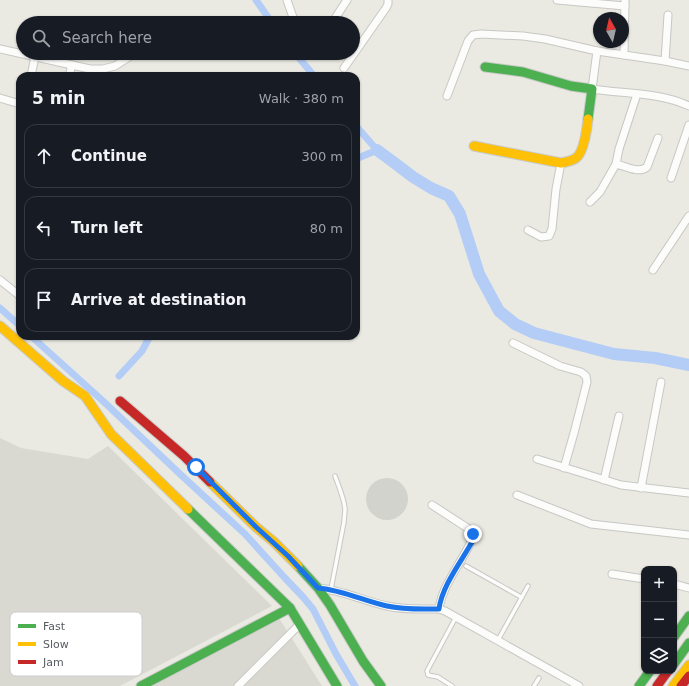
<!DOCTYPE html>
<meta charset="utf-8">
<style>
body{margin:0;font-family:"DejaVu Sans",sans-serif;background:#20242c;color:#f1f3f6}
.controls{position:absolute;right:12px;bottom:12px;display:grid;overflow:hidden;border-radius:8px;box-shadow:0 1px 3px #0004}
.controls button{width:36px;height:36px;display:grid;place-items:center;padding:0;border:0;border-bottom:1px solid #363941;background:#171b24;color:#f1f3f6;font:20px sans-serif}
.compass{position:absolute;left:593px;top:12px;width:36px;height:36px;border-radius:50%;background:#171b24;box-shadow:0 1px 3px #0004;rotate:352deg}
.stop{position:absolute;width:12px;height:12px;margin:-9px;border:3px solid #1a73e8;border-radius:50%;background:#fff}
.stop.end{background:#1a73e8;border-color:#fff;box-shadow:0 1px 4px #0008}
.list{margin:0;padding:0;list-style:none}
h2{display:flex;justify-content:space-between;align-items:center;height:52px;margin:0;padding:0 16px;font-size:17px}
h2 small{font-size:13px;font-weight:400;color:#9ea1a6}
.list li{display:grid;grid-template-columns:26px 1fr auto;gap:12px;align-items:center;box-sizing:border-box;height:64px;margin:0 8px 8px;padding:0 8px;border:1px solid #363941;border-radius:12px}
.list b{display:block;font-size:15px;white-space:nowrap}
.list em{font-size:13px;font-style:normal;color:#9ea1a6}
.icon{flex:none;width:22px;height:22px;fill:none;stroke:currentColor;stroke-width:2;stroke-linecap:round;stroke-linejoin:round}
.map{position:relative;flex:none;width:689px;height:686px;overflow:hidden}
.search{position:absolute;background:#171b24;box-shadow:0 1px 3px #0004;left:16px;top:16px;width:344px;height:44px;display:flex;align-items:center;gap:10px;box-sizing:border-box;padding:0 14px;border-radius:22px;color:#9ea1a6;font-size:15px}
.panel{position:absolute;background:#171b24;box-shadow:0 1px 3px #0004;left:16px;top:72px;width:344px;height:268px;border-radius:12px}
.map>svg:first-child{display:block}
</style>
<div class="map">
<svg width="689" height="686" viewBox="0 0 689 686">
<rect width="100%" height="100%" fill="#eaeae2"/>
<g fill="#d9d9d2">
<path d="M0 438 21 448 88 459 108 446 272 606 120 686H0Z"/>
<path d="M279 618 322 686H151Z"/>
</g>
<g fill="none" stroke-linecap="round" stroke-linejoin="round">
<g stroke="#b4cdf6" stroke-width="7">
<path d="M256 0 272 23"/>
<path d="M295 53 314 76"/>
<path d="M356 126 377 150 356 159"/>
<path d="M0 308 20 326"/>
<path d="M31 336 103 401 180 474 245 534 284 577 303 597 313 609 336 654 355 686"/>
<path d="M119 376 142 351 150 336"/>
</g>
<path stroke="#b4cdf6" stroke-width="12" d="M377 150 396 164 413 177 431 188 449 196 460 214 479 274 499 311 515 324 534 333 614 354 655 358 689 365"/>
</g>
<circle fill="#d2d3cd" cx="387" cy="499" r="21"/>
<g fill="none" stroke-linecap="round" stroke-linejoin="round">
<defs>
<g id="lane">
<path d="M466 566 521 597"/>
<path d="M331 589 344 522C344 518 345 513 345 509 344 498 339 487 335 476"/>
<path d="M498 640 528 586"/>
<path d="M452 686 438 677 428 675 427 671 456 617"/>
<path d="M534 686 539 678"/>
</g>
<g id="street">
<path d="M287 0 295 23"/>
<path d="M557 0 625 6"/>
<path d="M332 23 347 0"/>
<path d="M0 49 72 65"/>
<path d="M597 51 592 89C624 94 659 92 689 106"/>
<path d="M624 55 625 0"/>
<path d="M665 61 668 15"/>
<path d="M344 68 386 8 388 4V0"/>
<path d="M31 76 35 57"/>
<path d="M69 76 72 65 90 69H103L115 66 135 53"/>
<path d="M447 96 468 41 473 35 481 34 523 36 545 39 597 51 665 61 689 66"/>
<path d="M0 98 20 104"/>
<path d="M616 164C625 166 639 174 647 167L658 138"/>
<path d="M671 178 689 125"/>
<path d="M590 202 600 192 616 164 619 149 637 94"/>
<path d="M528 230 541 237 549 236 552 229 556 189 561 163"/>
<path d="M653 270 689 216"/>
<path d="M0 280 20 296"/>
<path d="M513 343 560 366 581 372 586 376 587 382 574 433 564 468"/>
<path d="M537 459 621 485 689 493"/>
<path d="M604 480 619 416"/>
<path d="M641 488 661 382"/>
<path d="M517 495 591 524 689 535"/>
<path d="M432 505 469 529 473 534 471 542C461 563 442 586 439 609"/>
<path d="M612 574 644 579"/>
<path d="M674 584 689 588"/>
<path d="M318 588C342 590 364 601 387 606 404 610 422 609 439 609L445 611 579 686"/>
<path d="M238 686 300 624"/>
</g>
<g id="fast">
<path d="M485 67 523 72 571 86 592 89 588 119"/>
<path d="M188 509 290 608 337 686"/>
<path d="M298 566 318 588 330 605 363 661 381 686"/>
<path d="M674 637 689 616"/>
<path d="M674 664 689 643"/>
<path d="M141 686 290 608"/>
<path d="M639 686 650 671"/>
</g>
<g id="slow">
<path d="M474 146 561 163C566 162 572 161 576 158 584 152 587 128 588 119"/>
<path d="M0 326 63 381 85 396 111 434 188 509"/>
<path d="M210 482 256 527 274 542 298 566"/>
<path d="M673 686 689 665"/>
</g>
<g id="jam">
<path d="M120 401 184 456 210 482"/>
<path d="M657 686 668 671"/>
<path d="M681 686 689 676"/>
</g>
</defs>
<use href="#lane" stroke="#c7c7c5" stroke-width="5.5"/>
<use href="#street" stroke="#c7c7c5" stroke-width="9"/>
<use href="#fast" stroke="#c9c9c8" stroke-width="11"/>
<use href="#slow" stroke="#c9c9c8" stroke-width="11"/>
<use href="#jam" stroke="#c9c9c8" stroke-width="11"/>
<use href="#lane" stroke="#fcfcfb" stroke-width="3.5"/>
<use href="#street" stroke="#fcfcfb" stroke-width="7"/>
<use href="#fast" stroke="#4caf50" stroke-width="9"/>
<use href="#slow" stroke="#ffc107" stroke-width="9"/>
<use href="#jam" stroke="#c62828" stroke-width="9"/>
</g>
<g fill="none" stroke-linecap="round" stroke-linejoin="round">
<path stroke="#1a73e8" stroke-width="5" d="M196 467 256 527 288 556 318 588C342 590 364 601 387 606 404 610 422 609 439 609 442 586 461 562 472 542L473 534"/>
</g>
<rect x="10" y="612" width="132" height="64" rx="6" fill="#fff" stroke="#cdced0" stroke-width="1"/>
<rect x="18" y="624" width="18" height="4" fill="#4caf50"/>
<rect x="18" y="642" width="18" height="4" fill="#ffc107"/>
<rect x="18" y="660" width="18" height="4" fill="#c62828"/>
<g font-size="11" fill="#585b62">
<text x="43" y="630">Fast</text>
<text x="43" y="648">Slow</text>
<text x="43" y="666">Jam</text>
</g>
</svg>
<div class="controls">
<button>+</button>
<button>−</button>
<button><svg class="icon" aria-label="layers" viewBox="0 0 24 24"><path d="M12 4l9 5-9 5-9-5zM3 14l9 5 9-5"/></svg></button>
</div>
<svg class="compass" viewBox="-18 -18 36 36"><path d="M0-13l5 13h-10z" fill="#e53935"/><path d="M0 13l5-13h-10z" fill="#9ea1a6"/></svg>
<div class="stop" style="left:196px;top:467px"></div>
<div class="stop end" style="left:473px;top:534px"></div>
<div class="search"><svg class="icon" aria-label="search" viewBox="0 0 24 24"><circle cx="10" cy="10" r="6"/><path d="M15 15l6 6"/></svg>Search here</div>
<section class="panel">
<h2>5 min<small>Walk · 380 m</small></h2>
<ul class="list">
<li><svg class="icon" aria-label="ahead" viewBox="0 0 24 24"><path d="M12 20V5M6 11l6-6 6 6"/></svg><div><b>Continue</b></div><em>300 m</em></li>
<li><svg class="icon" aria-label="left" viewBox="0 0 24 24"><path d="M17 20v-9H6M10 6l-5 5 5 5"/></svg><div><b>Turn left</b></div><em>80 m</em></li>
<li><svg class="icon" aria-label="arrive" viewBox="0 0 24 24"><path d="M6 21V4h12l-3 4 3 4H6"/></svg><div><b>Arrive at destination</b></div></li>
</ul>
</section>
</div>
